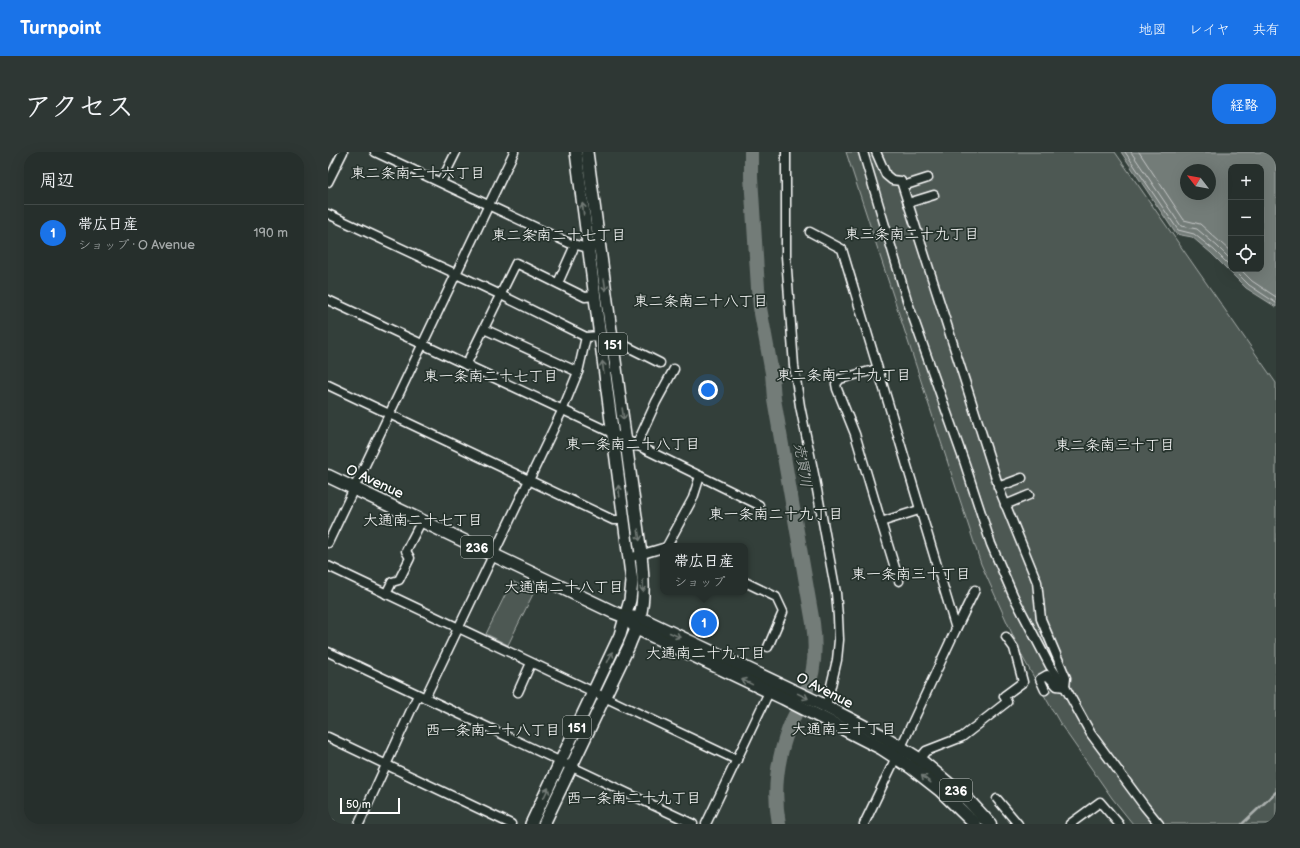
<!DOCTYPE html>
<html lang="ja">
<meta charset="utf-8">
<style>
body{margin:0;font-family:"Balsamiq Sans","Klee One",sans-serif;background:#2e3734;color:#f1f3f6}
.controls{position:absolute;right:12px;top:12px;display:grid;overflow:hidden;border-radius:8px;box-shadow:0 4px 16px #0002}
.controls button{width:36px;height:36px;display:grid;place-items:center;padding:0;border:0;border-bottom:1px solid #424a48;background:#262f2c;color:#f1f3f6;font:20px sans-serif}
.compass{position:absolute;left:852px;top:12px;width:36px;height:36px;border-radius:50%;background:#262f2c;box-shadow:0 4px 16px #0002;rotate:301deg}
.scale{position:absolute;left:12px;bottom:10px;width:60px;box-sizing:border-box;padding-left:4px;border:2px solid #fff;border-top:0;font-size:11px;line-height:14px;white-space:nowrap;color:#fff;-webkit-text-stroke:3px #26332d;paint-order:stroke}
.you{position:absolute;left:380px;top:238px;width:14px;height:14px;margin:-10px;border:3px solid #fff;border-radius:50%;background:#1a73e8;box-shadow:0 0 0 6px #1a73e833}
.badge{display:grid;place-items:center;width:26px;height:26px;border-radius:50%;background:#1a73e8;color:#fff;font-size:13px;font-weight:700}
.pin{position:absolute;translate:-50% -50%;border:2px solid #fff;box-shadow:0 1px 4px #0006}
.popup{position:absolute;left:332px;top:391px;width:88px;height:52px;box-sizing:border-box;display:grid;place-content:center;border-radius:8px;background:#262f2c;filter:drop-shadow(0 1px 3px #0005);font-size:13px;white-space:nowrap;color:#a4a9a9}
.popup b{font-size:15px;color:#f1f3f6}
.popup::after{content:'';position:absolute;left:50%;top:100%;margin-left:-8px;border:8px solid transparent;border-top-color:#262f2c}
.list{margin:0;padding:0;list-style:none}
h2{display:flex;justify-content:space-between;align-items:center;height:52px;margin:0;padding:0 16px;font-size:17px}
h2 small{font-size:13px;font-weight:400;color:#a4a9a9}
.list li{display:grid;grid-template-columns:26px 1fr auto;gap:12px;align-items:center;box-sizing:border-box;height:56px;padding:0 16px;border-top:1px solid #424a48}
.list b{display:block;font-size:15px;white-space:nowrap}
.list p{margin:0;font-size:13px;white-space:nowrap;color:#a4a9a9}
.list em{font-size:13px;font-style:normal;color:#a4a9a9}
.icon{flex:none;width:22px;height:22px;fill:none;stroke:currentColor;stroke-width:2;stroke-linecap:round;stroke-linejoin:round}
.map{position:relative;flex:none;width:948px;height:672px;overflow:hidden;border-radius:16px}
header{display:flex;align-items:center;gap:24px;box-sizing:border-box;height:56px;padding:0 20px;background:#1a73e8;color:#fff}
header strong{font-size:19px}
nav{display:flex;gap:22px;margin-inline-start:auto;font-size:14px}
.intro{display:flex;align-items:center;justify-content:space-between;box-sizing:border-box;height:96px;padding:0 24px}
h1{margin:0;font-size:28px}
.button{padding:10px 18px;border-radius:16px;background:#1a73e8;color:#fff;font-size:14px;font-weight:700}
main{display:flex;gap:24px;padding:0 24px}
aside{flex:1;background:#262f2c;border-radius:16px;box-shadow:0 4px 16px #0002}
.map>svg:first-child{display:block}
</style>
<header>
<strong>Turnpoint</strong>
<nav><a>地図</a><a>レイヤ</a><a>共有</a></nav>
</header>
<div class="intro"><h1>アクセス</h1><a class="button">経路</a></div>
<main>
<aside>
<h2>周辺<small></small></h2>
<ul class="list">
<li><span class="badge">1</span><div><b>帯広日産</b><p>ショップ · O Avenue</p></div><em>190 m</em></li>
</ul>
</aside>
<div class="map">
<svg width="948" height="672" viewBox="0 0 948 672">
<rect width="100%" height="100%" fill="#333f3a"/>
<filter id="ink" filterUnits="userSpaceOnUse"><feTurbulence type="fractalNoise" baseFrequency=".025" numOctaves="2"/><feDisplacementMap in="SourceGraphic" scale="8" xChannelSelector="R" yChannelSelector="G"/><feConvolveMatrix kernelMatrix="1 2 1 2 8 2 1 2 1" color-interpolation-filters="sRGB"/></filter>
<g filter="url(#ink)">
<g fill="#4d5853" stroke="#a6aca9">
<path d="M518 0H787L948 231V672H805L784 646 733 573 695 506 653 412Z"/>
<path d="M184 429 206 440 180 493 158 482Z"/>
</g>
<path fill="#737b78" stroke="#abb0ae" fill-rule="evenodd" d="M793 0H948V155L918 136 883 101 864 85 848 82ZM903 15H933V117H903ZM858 18H882V42H858Z"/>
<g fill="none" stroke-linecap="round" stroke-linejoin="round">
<g stroke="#c7cac9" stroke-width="1">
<path d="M797 0 850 78 866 82 886 98 903 115"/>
<path d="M803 0 853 74 869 77 889 94 903 108"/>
<path d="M811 0 856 68 872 72 903 100"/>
<path d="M905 117 921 133 948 151"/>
<path d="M912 117 924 129 948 145"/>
</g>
<path stroke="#abb0ae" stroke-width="2.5" d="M914 672 948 640"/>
<path stroke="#737b78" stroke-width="14" d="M423 0V25L430 136 432 156 444 221 446 247 485 471C488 494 488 518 478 540 473 552 466 563 461 576 449 607 445 639 451 672"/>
<defs>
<g id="minor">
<path d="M47 0 241 91 260 96 265 95"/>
<path d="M458 0V104L466 214 472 254 487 327 508 441 510 465 511 488 509 508 498 555"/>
<path d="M535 0 579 148 637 312 663 392 685 443 722 514 737 535 763 582 817 655 831 672"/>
<path d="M548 0 558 23 564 28 573 29 672 339 709 430 713 467 738 526 737 535"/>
<path d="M0 30 15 0"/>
<path d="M113 30 128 0"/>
<path d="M575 34 600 26"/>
<path d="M580 51 606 43"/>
<path d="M0 62 173 143 258 185 272 184"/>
<path d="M482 80 514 97 628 477 573 595 536 672"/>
<path d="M230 131 247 93"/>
<path d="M0 148 284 281 372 324 365 346 339 394"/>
<path d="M156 177 250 220"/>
<path d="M285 194 294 192 332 211"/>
<path d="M138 213 188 111 257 145 266 144"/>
<path d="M549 217 512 227 508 232 509 237 527 282 553 370 591 358"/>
<path d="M0 233 285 368H295"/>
<path d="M308 294 328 250 346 217"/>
<path d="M372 324 431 353"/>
<path d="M670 335 694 326"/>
<path d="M677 353 701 343"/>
<path d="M553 370 571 429"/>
<path d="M0 391 186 0"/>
<path d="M301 406 335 396"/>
<path d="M0 414 409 608"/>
<path d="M417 430 448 445 455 460 440 495"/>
<path d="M58 442 64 430 71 428 82 406 78 399 94 368"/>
<path d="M628 477 647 438"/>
<path d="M0 500 365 672"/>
<path d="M717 538 712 527 719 523 729 534 737 535"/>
<path d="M190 540 203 511"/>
<path d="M97 546 234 259 250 220 258 185"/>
<path d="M0 585 183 672"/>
<path d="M588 611 598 599 634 585 679 550 676 544 695 530 686 496 678 485"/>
<path d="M669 647 690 672"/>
<path d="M0 671 2 672"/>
<path d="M31 672 90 543"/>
<path d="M378 672 441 540"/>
<path d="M742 672 772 650 791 672"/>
</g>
<g id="major">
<path d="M203 672 292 483 302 448 304 430 248 0"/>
<path d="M216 672 301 494C304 485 310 475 312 465 317 444 315 423 313 402L259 0"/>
</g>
<g id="highway">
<path d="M0 324 285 460 298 465 312 466 491 551 558 586 591 607 640 648 662 672"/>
<path d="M298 465 308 476 455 546 553 596 584 616 612 638 647 672"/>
</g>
</defs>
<use href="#minor" stroke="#fff" stroke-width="11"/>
<use href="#major" stroke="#fff" stroke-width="14"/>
<use href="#highway" stroke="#fff" stroke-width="15"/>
<use href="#minor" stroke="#26332d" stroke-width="8"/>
<use href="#major" stroke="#26332d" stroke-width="11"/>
<use href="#highway" stroke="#26332d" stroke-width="12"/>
</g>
<defs><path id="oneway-shaft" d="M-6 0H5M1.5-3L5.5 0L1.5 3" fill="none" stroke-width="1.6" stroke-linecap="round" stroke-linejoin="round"/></defs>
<g stroke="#727a76">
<use href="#oneway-shaft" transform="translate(255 57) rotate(-97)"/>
<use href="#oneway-shaft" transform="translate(277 133) rotate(82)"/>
<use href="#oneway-shaft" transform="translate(275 215) rotate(-97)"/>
<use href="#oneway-shaft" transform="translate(295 262) rotate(82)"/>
<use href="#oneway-shaft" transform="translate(291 339) rotate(-97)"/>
<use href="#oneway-shaft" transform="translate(311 383) rotate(82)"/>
<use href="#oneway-shaft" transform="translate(315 434) rotate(91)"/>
<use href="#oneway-shaft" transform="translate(347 483) rotate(25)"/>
<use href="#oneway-shaft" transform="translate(282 505) rotate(-65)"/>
<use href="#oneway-shaft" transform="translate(419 530) rotate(-154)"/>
<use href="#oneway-shaft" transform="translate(475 544) rotate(26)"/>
<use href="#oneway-shaft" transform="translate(598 627) rotate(-142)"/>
<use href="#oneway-shaft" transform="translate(218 641) rotate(-65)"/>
</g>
</g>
<g text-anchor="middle" stroke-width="3.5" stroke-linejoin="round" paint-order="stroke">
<g fill="#26332d" stroke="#bec2c0" stroke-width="1">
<rect x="271" y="181" width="28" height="22" rx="3"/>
<rect x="133" y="384" width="32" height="22" rx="3"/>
<rect x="235" y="564" width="28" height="22" rx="3"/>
<rect x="612" y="627" width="32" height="22" rx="3"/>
</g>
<g font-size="13" font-weight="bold" fill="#fff">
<text x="285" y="197">151</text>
<text x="149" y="400">236</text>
<text x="249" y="580">151</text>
<text x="628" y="643">236</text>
</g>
<g font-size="14" fill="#fff" stroke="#26332d">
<text transform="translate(47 329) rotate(25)" y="5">O Avenue</text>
<text transform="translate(497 538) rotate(27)" y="5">O Avenue</text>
</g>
<g font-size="15" fill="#fff" stroke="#26332d">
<text x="90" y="26">東二条南二十六丁目</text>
<text x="584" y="87">東三条南二十九丁目</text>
<text x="231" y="88">東二条南二十七丁目</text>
<text x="373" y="154">東二条南二十八丁目</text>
<text x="516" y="228">東二条南二十九丁目</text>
<text x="163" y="229">東一条南二十七丁目</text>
<text x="305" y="297">東一条南二十八丁目</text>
<text x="787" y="298">東二条南三十丁目</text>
<text x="448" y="367">東一条南二十九丁目</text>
<text x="95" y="373">大通南二十七丁目</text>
<text x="583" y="427">東一条南三十丁目</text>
<text x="236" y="440">大通南二十八丁目</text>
<text x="378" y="506">大通南二十九丁目</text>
<text x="516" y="582">大通南三十丁目</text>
<text x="165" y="583">西一条南二十八丁目</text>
<text x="306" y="651">西一条南二十九丁目</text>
</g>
<g font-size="15" font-style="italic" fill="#b9bdbc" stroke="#26332d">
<text transform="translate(475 313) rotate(81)" y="5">売買川</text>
</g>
</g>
</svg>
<div class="controls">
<button>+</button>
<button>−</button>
<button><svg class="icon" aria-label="locate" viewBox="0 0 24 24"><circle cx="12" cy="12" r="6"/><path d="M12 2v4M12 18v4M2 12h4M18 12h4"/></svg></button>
</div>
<svg class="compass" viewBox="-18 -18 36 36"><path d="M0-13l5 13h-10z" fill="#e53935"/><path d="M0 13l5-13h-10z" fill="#a4a9a9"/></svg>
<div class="scale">50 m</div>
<div class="you"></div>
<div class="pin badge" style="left:376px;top:471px">1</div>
<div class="popup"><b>帯広日産</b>ショップ</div>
</div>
</main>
